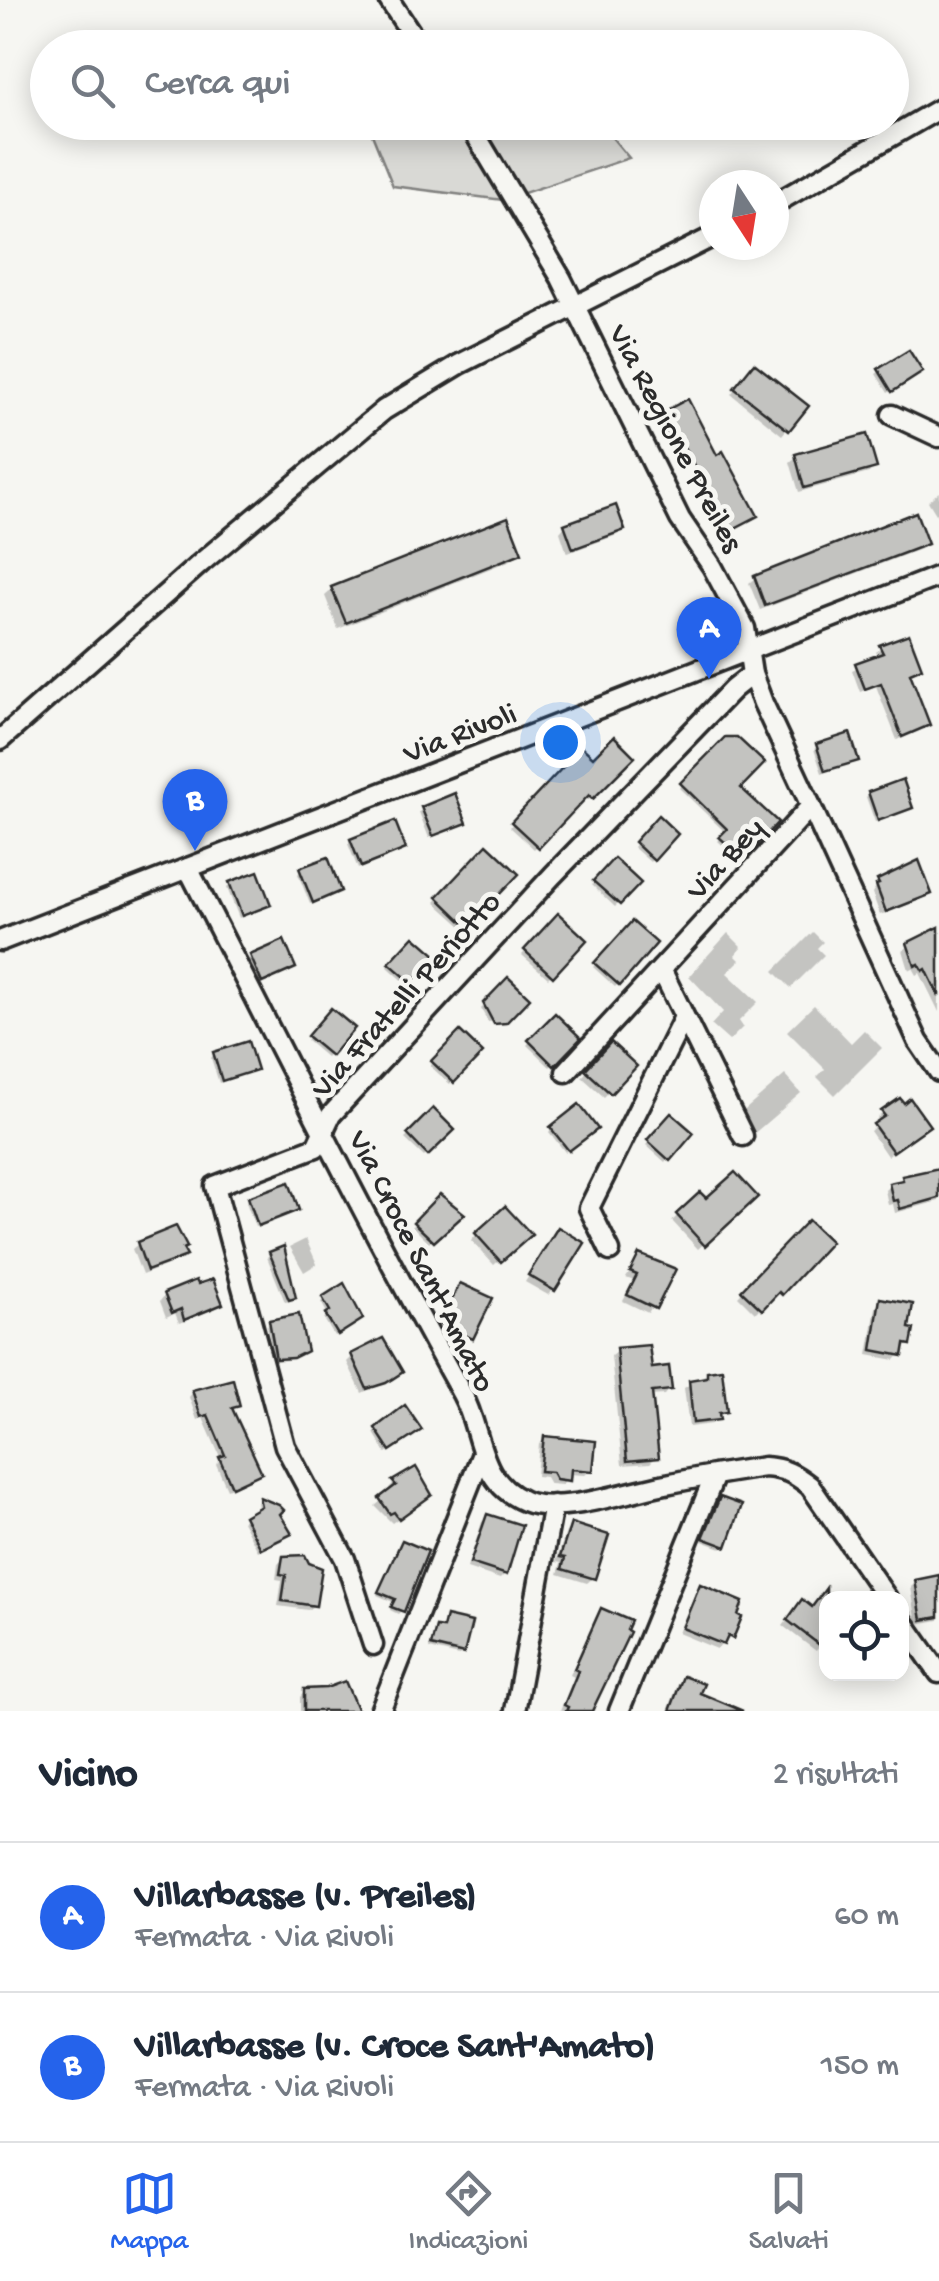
<!DOCTYPE html>
<html lang="it">
<meta charset="utf-8">
<style>
body{margin:0;font-family:"Gochi Hand",sans-serif;background:#f2f2f3;color:#1f2937}
.controls{position:absolute;right:30px;bottom:30px;display:grid;overflow:hidden;border-radius:20px;box-shadow:0 5px 25px #0003}
.controls button{width:90px;height:90px;display:grid;place-items:center;padding:0;border:0;border-bottom:2px solid #e0e1e3;background:#fff;color:#1f2937;font:50px sans-serif}
.compass{position:absolute;left:699px;top:170px;width:90px;height:90px;border-radius:50%;background:#fff;box-shadow:0 5px 25px #0003;rotate:168deg}
.you{position:absolute;left:560px;top:742px;width:35px;height:35px;margin:-25px;border:8px solid #fff;border-radius:50%;background:#1a73e8;box-shadow:0 0 0 15px #1a73e833}
.badge{display:grid;place-items:center;width:65px;height:65px;border-radius:50%;background:#2563eb;color:#fff;font-size:32px;font-weight:700}
.pin{position:absolute;translate:-50% -82px;filter:drop-shadow(0 2px 5px #0008)}
.pin::after{content:'';position:absolute;top:52px;width:35px;height:30px;background:inherit;clip-path:polygon(0 0,100% 0,50% 100%)}
.list{margin:0;padding:0;list-style:none}
h2{display:flex;justify-content:space-between;align-items:center;height:130px;margin:0;padding:0 40px;font-size:42px}
h2 small{font-size:32px;font-weight:400;color:#747a83}
.list li{display:grid;grid-template-columns:65px 1fr auto;gap:30px;align-items:center;box-sizing:border-box;height:150px;padding:0 40px;border-top:2px solid #e0e1e3}
.list b{display:block;font-size:38px;white-space:nowrap}
.list p{margin:0;font-size:32px;white-space:nowrap;color:#747a83}
.list em{font-size:32px;font-style:normal;color:#747a83}
.icon{flex:none;width:55px;height:55px;fill:none;stroke:currentColor;stroke-width:2;stroke-linecap:round;stroke-linejoin:round}
.map{position:relative;flex:none;width:939px;height:1711px;overflow:hidden}
.search{position:absolute;background:#fff;box-shadow:0 5px 25px #0003;left:30px;right:30px;top:30px;height:110px;display:flex;align-items:center;gap:25px;box-sizing:border-box;padding:0 35px;border-radius:55px;color:#747a83;font-size:38px}
.sheet{height:430px;background:#fff}
nav{display:flex;justify-content:space-around;align-items:center;box-sizing:border-box;height:140px;border-top:2px solid #e0e1e3;background:#fff;font-size:28px;color:#747a83}
nav a{display:grid;justify-items:center;gap:5px}
nav .on{color:#2563eb}
.map>svg:first-child{display:block}
</style>
<div class="map">
<svg width="939" height="1711" viewBox="0 0 939 1711">
<rect width="100%" height="100%" fill="#f6f6f2"/>
<filter id="ink" filterUnits="userSpaceOnUse"><feTurbulence type="fractalNoise" baseFrequency=".01" numOctaves="2"/><feDisplacementMap in="SourceGraphic" scale="20" xChannelSelector="R" yChannelSelector="G"/><feConvolveMatrix kernelMatrix="1 2 1 2 8 2 1 2 1" color-interpolation-filters="sRGB"/></filter>
<g filter="url(#ink)">
<path fill="#d9d9d5" stroke="#828280" stroke-width="2.5" d="M376 123H463L474 139 509 123H600L629 158 503 200 393 186 369 127Z"/>
<g fill="#0003">
<path d="M908 353 916 375 888 393 876 374Z"/>
<path d="M749 371 787 429 782 435 731 394Z"/>
<path d="M663 415 750 520 724 534 677 448 673 450 658 420Z"/>
<path d="M796 457 874 467 869 473 799 492 790 462Z"/>
<path d="M939 492V519L928 501Z"/>
<path d="M565 526 622 530 617 535 567 553 560 532Z"/>
<path d="M926 543 920 549 760 610 749 583 755 578Z"/>
<path d="M519 552 511 560 338 629 325 596 333 589Z"/>
<path d="M881 647 919 668 908 675 927 725 897 740 876 686 860 692 852 670 878 658 876 652Z"/>
<path d="M726 739 737 788 775 822 740 861 718 841 726 833 679 788Z"/>
<path d="M818 746 856 760 822 773 814 749Z"/>
<path d="M582 750 593 761 632 757 588 800 584 796 534 849 510 827Z"/>
<path d="M869 794 910 808 875 822 866 797Z"/>
<path d="M422 809 464 822 429 838 419 812Z"/>
<path d="M658 819 675 834 650 862 633 847Z"/>
<path d="M351 841 403 849 358 869 348 844Z"/>
<path d="M487 847 515 874 464 928 435 902Z"/>
<path d="M614 861 637 883 615 907 592 885Z"/>
<path d="M301 871 338 891 310 904 298 874Z"/>
<path d="M879 882 929 894 923 899 880 915 872 893Z"/>
<path d="M230 884 268 905 239 918 227 888Z"/>
<path d="M558 917 583 940 548 978 522 955Z"/>
<path d="M632 924 654 944 615 987 593 967Z"/>
<path d="M939 930V1012L920 973 917 975 913 968 909 970 903 950Z"/>
<path d="M813 932 823 942 817 948 824 955 791 988 774 971Z"/>
<path d="M728 933 742 947 735 955 740 960 727 973 758 1002 739 1021 743 1027 729 1041 711 1025 723 1012 689 976Z"/>
<path d="M414 939 433 956 408 985 388 967Z"/>
<path d="M251 957 290 971 259 984 248 960Z"/>
<path d="M508 981 505 1020 488 1022 481 1009Z"/>
<path d="M814 1005 851 1043 864 1030 882 1048 835 1095 817 1077 825 1069 787 1031Z"/>
<path d="M331 1012 351 1028 326 1057 306 1040Z"/>
<path d="M555 1016 577 1038 550 1067 527 1045Z"/>
<path d="M460 1035 479 1053 450 1084 430 1066Z"/>
<path d="M611 1045 634 1066 604 1097 582 1077Z"/>
<path d="M214 1054 254 1069 219 1083 211 1058Z"/>
<path d="M785 1075 801 1093 751 1136 739 1115Z"/>
<path d="M579 1108 595 1128 565 1152 549 1132Z"/>
<path d="M433 1112 451 1130 424 1157 405 1139Z"/>
<path d="M883 1113 921 1131 887 1156 870 1131 880 1122 877 1118Z"/>
<path d="M671 1116 691 1133 665 1162 646 1145Z"/>
<path d="M939 1170V1201L895 1213 893 1204 888 1205 885 1190 890 1185 903 1178Z"/>
<path d="M700 1195 706 1202 754 1197 698 1249 672 1221Z"/>
<path d="M440 1197 461 1214 429 1243 412 1226Z"/>
<path d="M249 1199 296 1210 255 1227 246 1202Z"/>
<path d="M505 1210 528 1234 494 1265 471 1240Z"/>
<path d="M808 1223 828 1242 774 1298 772 1296 755 1313 738 1296Z"/>
<path d="M558 1230 553 1290 548 1295 525 1282Z"/>
<path d="M306 1239 317 1264 304 1272 290 1247Z"/>
<path d="M138 1244 181 1250 184 1256 178 1261 142 1275 132 1249Z"/>
<path d="M270 1254 293 1297 290 1301 285 1302 267 1257Z"/>
<path d="M640 1257 673 1270 648 1313 623 1301 634 1281 626 1278Z"/>
<path d="M460 1286 470 1338 465 1343 437 1330Z"/>
<path d="M165 1295 220 1303 215 1309 179 1323 175 1313 166 1317 160 1301Z"/>
<path d="M324 1299 357 1322 334 1336 324 1319 328 1315 321 1302Z"/>
<path d="M881 1301 906 1330 909 1344 895 1360 868 1355 876 1307Z"/>
<path d="M270 1322 305 1351 288 1360 274 1361 267 1326Z"/>
<path d="M617 1351 650 1370 669 1389 664 1395 650 1396 656 1457 650 1463 622 1465 611 1356Z"/>
<path d="M353 1356 394 1377 362 1393 347 1362Z"/>
<path d="M708 1373 725 1411 712 1424 689 1427 684 1388Z"/>
<path d="M193 1392 237 1405 232 1409 259 1473 254 1477 227 1489 216 1464 221 1459 203 1418 197 1420 189 1397Z"/>
<path d="M377 1430 416 1432 386 1453 374 1433Z"/>
<path d="M545 1439 591 1470 585 1475 568 1474 562 1485 550 1484 546 1477 536 1476 539 1444Z"/>
<path d="M394 1483 423 1500 392 1523 375 1506 392 1492 389 1488Z"/>
<path d="M259 1500 278 1507 277 1514 286 1536 258 1551 242 1521 259 1510 257 1503Z"/>
<path d="M720 1500 724 1545 721 1548 702 1541Z"/>
<path d="M488 1517 505 1574 500 1579 467 1568 482 1522Z"/>
<path d="M571 1526 593 1578 587 1583 558 1574 561 1563 556 1562 566 1532Z"/>
<path d="M400 1546 402 1610 398 1614 390 1610 393 1602 377 1595Z"/>
<path d="M284 1558 314 1605 308 1610 278 1606 282 1580 276 1579 278 1564Z"/>
<path d="M939 1578V1620L917 1624 911 1587 916 1582Z"/>
<path d="M701 1587 731 1637 717 1649 678 1633 695 1593Z"/>
<path d="M822 1597 826 1600V1638L816 1651 783 1626 797 1608 811 1609Z"/>
<path d="M601 1611 591 1706 595 1708 594 1711H560L574 1677 570 1675 596 1616Z"/>
<path d="M447 1618 462 1653 459 1656 429 1649 433 1633 441 1631Z"/>
<path d="M684 1679 697 1695 713 1711H668L678 1684Z"/>
<path d="M305 1691 355 1711H300V1697Z"/>
</g>
<g fill="#c3c3c0" stroke="#2b2b2b" stroke-width="2.5">
<path d="M909 350 923 372 892 392 878 369Z"/>
<path d="M754 363 809 406 789 431 734 388Z"/>
<path d="M688 399 717 455 723 451 758 516 729 531 683 445 678 447 661 413Z"/>
<path d="M867 434 877 468 804 488 795 454Z"/>
<path d="M616 505 625 530 573 549 564 524Z"/>
<path d="M916 512 928 544 765 606 754 576Z"/>
<path d="M508 517 522 553 346 623 331 587Z"/>
<path d="M909 634 922 668 910 673 930 725 902 737 881 683 865 689 855 663 883 653 879 645Z"/>
<path d="M850 733 859 761 825 771 816 744Z"/>
<path d="M614 736 635 757 593 799 589 795 539 848 511 822 582 747 593 757Z"/>
<path d="M725 737H737L765 763 741 788 778 822 744 859 719 837 727 829 680 783Z"/>
<path d="M903 779 913 808 878 821 868 792Z"/>
<path d="M455 793 467 823 433 836 421 807Z"/>
<path d="M658 815 678 834 654 861 634 842Z"/>
<path d="M395 821 406 849 361 867 350 839Z"/>
<path d="M487 844 519 874 468 927 437 897Z"/>
<path d="M328 857 341 891 313 903 299 868Z"/>
<path d="M614 858 641 883 620 905 593 881Z"/>
<path d="M919 860 932 894 886 912 876 885 879 884 877 880Z"/>
<path d="M258 871 271 905 242 916 229 882Z"/>
<path d="M558 913 587 940 553 977 524 950Z"/>
<path d="M632 921 657 943 620 986 594 963Z"/>
<path d="M939 927V996L926 969 923 971 919 964 915 966 907 943Z"/>
<path d="M414 936 437 956 412 983 389 963Z"/>
<path d="M284 940 296 968 262 983 250 955Z"/>
<path d="M508 977 530 998 506 1023 494 1024 483 1003Z"/>
<path d="M331 1008 355 1028 331 1056 307 1036Z"/>
<path d="M555 1013 581 1038 554 1066 528 1040Z"/>
<path d="M460 1031 483 1053 454 1083 431 1061Z"/>
<path d="M248 1041 257 1070 222 1081 213 1052Z"/>
<path d="M611 1042 637 1066 611 1094 585 1070Z"/>
<path d="M900 1098 904 1103 910 1098 930 1126 893 1152 873 1124 885 1116 881 1111Z"/>
<path d="M579 1104 598 1129 569 1151 550 1127Z"/>
<path d="M433 1108 455 1130 428 1156 407 1134Z"/>
<path d="M671 1113 694 1133 670 1161 647 1140Z"/>
<path d="M939 1168V1198L900 1209 898 1200 893 1201 889 1183 903 1180 902 1176Z"/>
<path d="M735 1172 758 1197 705 1246 676 1214 700 1192 706 1198Z"/>
<path d="M289 1182 299 1210 258 1226 248 1197Z"/>
<path d="M440 1194 465 1214 434 1242 413 1222Z"/>
<path d="M505 1206 532 1235 501 1262 475 1233Z"/>
<path d="M808 1220 831 1242 782 1295 779 1292 762 1310 741 1290Z"/>
<path d="M176 1226 187 1247 183 1249 187 1256 147 1271 137 1242Z"/>
<path d="M558 1227 585 1243 555 1291 528 1275Z"/>
<path d="M284 1246 296 1298 289 1300 269 1252Z"/>
<path d="M639 1254 676 1269 656 1309 627 1295 637 1275 630 1272Z"/>
<path d="M213 1279 223 1304 184 1320 181 1309 172 1313 164 1293 196 1280 198 1284Z"/>
<path d="M344 1283 363 1319 338 1335 325 1314 330 1311 322 1297Z"/>
<path d="M460 1283 493 1298 473 1339 440 1324Z"/>
<path d="M880 1298 913 1304 909 1328 914 1329 911 1345 905 1344 903 1356 872 1350Z"/>
<path d="M299 1314 307 1351 293 1358 276 1359 269 1320Z"/>
<path d="M383 1338 403 1372 386 1383 367 1389 351 1354Z"/>
<path d="M649 1345 652 1368 669 1366 672 1390 652 1392 659 1458 627 1461 616 1348Z"/>
<path d="M722 1369 727 1412 719 1413 720 1420 693 1423 689 1380 707 1377V1371Z"/>
<path d="M233 1379 240 1406 232 1408 262 1473 232 1487 219 1457 225 1455 208 1415 201 1417 192 1390Z"/>
<path d="M405 1405 422 1430 390 1451 375 1428Z"/>
<path d="M544 1436 596 1441 593 1471 571 1469 570 1481 556 1479 552 1472 540 1471Z"/>
<path d="M416 1467 432 1495 399 1519 394 1512 390 1514 379 1498 396 1485 392 1481Z"/>
<path d="M259 1497 279 1505 284 1510 280 1514 292 1534 261 1549 244 1516 261 1506Z"/>
<path d="M720 1497 742 1505 727 1547 703 1538Z"/>
<path d="M487 1514 522 1525 507 1575 470 1563Z"/>
<path d="M571 1523 609 1535 595 1579 562 1569 565 1558 560 1557Z"/>
<path d="M402 1540 428 1551 404 1612 391 1607 395 1599 378 1592Z"/>
<path d="M305 1555 309 1563 322 1568 316 1606 282 1601 286 1575 280 1574 283 1556Z"/>
<path d="M939 1575V1617L922 1620 915 1580Z"/>
<path d="M700 1584 743 1602 738 1615 742 1617 733 1639 728 1636 724 1645 682 1628Z"/>
<path d="M826 1588V1650L787 1620 802 1599 812 1607Z"/>
<path d="M601 1608 631 1621 627 1630 630 1632 592 1711H566L568 1707 564 1705 578 1671 574 1669Z"/>
<path d="M446 1616 472 1622 464 1654 431 1646 436 1627 443 1628Z"/>
<path d="M683 1676 704 1684 700 1693 743 1711H670Z"/>
<path d="M345 1681 358 1711H304V1689L326 1688Z"/>
</g>
<g fill="none" stroke-linecap="round" stroke-linejoin="round">
<defs>
<g id="minor">
<path d="M389 0 421 48"/>
<path d="M468 122 561 278 680 519 712 566 745 628 752 674 763 703 811 806 566 1072"/>
<path d="M774 204 939 109"/>
<path d="M892 415 939 437"/>
<path d="M0 740 202 562 384 410 460 364 714 236"/>
<path d="M811 806 918 1041 939 1072"/>
<path d="M188 868C278 1044 366 1221 462 1394 483 1432 477 1481 524 1501 559 1516 629 1491 666 1484 699 1477 731 1472 764 1467 784 1468 795 1474 810 1486L887 1598"/>
<path d="M0 941 939 576"/>
<path d="M661 969 743 1136"/>
<path d="M610 1251 589 1208 684 1017"/>
<path d="M902 1620 939 1673"/>
<path d="M373 1645 345 1559 285 1446 215 1186 316 1147 331 1115 553 875 733 689 752 674"/>
<path d="M380 1711 481 1456"/>
<path d="M515 1711 553 1505"/>
<path d="M619 1711 715 1475"/>
</g>
</defs>
<use href="#minor" stroke="#2b2b2b" stroke-width="25"/>
<use href="#minor" stroke="#f6f6f2" stroke-width="18"/>
</g>
</g>
<g text-anchor="middle" stroke-width="10" stroke-linejoin="round" paint-order="stroke">
<g font-size="32" fill="#2b2b2b" stroke="#f6f6f2">
<text transform="translate(678 437) rotate(62)" y="11">Via Regione Preiles</text>
<text transform="translate(459 731) rotate(-21)" y="11">Via Rivoli</text>
<text transform="translate(723 857) rotate(-48)" y="11">Via Bey</text>
<text transform="translate(404 993) rotate(-48)" y="11">Via Fratelli Periotto</text>
<text transform="translate(424 1260) rotate(63)" y="11">Via Croce Sant'Amato</text>
</g>
</g>
</svg>
<div class="controls">
<button><svg class="icon" aria-label="locate" viewBox="0 0 24 24"><circle cx="12" cy="12" r="6"/><path d="M12 2v4M12 18v4M2 12h4M18 12h4"/></svg></button>
</div>
<svg class="compass" viewBox="-18 -18 36 36"><path d="M0-13l5 13h-10z" fill="#e53935"/><path d="M0 13l5-13h-10z" fill="#747a83"/></svg>
<div class="you"></div>
<div class="pin badge" style="left:709px;top:679px">A</div>
<div class="pin badge" style="left:195px;top:851px">B</div>
<div class="search"><svg class="icon" aria-label="search" viewBox="0 0 24 24"><circle cx="10" cy="10" r="6"/><path d="M15 15l6 6"/></svg>Cerca qui</div>
</div>
<section class="sheet">
<h2>Vicino<small>2 risultati</small></h2>
<ul class="list">
<li><span class="badge">A</span><div><b>Villarbasse (v. Preiles)</b><p>Fermata · Via Rivoli</p></div><em>60 m</em></li>
<li><span class="badge">B</span><div><b>Villarbasse (v. Croce Sant'Amato)</b><p>Fermata · Via Rivoli</p></div><em>150 m</em></li>
</ul>
</section>
<nav>
<a class="on"><svg class="icon" aria-label="map" viewBox="0 0 24 24"><path d="M3 6l6-2 6 2 6-2v14l-6 2-6-2-6 2zM9 4v14M15 6v14"/></svg>Mappa</a>
<a><svg class="icon" aria-label="directions" viewBox="0 0 24 24"><path d="M12 3l9 9-9 9-9-9zM9 14v-3h6M13 9l2 2-2 2"/></svg>Indicazioni</a>
<a><svg class="icon" aria-label="saved" viewBox="0 0 24 24"><path d="M7 4h10v16l-5-4-5 4z"/></svg>Salvati</a>
</nav>
